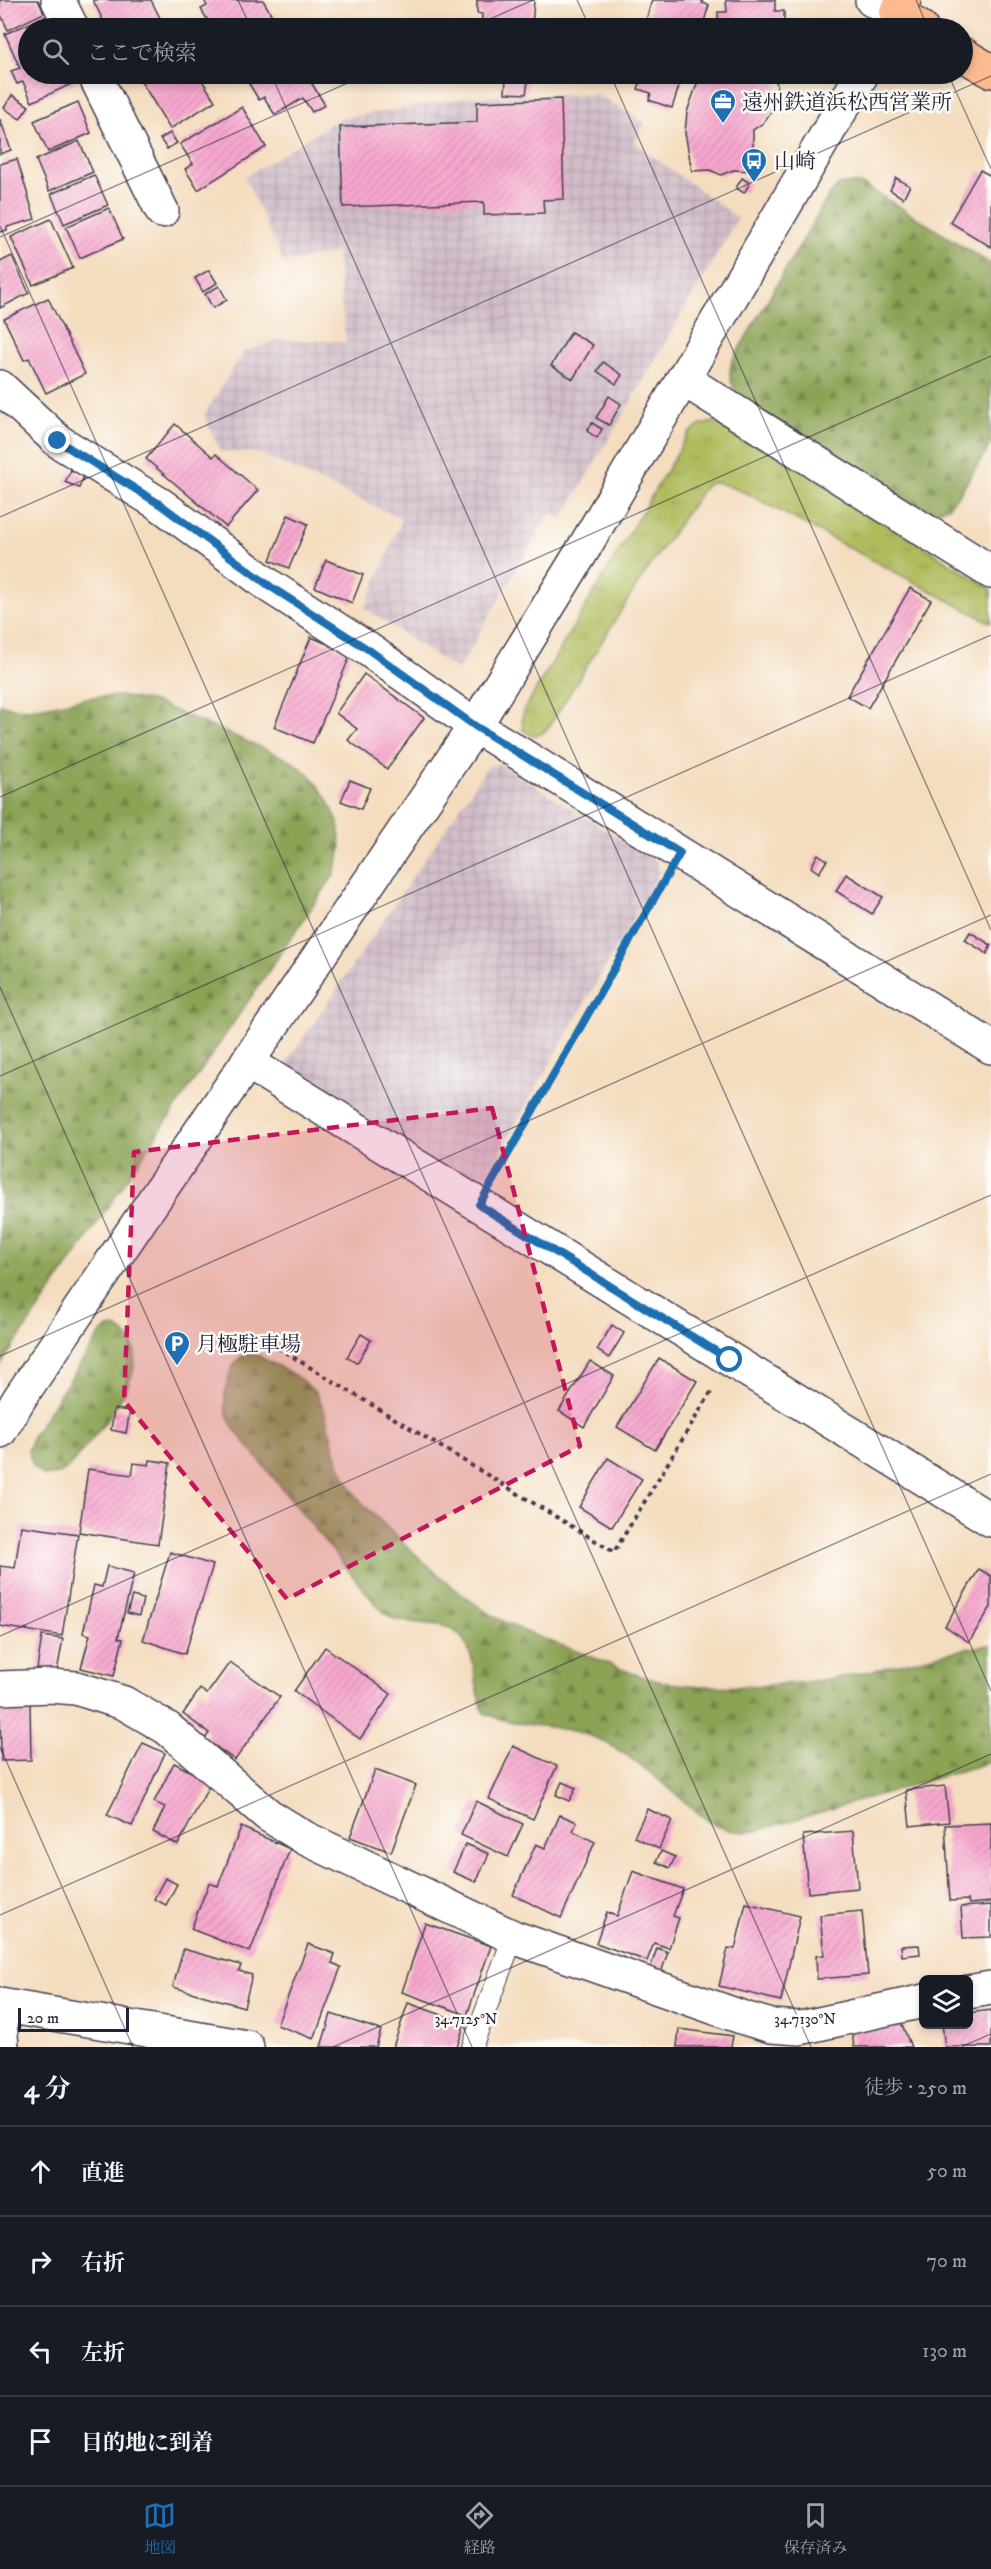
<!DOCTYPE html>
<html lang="ja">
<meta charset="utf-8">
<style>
body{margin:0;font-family:"IM FELL DW Pica","Noto Serif JP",serif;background:#242831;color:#f1f3f6}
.controls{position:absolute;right:18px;bottom:18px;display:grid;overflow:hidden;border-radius:9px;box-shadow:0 3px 9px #0003}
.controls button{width:54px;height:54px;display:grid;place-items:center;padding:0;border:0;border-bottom:2px solid #363941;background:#171b24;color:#f1f3f6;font:30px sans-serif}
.scale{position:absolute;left:18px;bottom:15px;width:111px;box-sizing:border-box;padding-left:6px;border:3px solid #22223b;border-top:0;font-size:16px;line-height:21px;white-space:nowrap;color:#22223b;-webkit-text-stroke:4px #fdfcf7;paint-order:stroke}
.stop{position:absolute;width:18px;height:18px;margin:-14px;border:4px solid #1f6fb2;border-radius:50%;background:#fff}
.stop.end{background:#1f6fb2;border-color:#fff;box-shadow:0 2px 6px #0008}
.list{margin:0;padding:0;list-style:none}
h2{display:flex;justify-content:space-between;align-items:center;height:78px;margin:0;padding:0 24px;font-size:26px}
h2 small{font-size:20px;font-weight:400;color:#9ea1a6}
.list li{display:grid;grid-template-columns:39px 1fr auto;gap:18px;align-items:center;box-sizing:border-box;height:90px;padding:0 24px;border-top:2px solid #363941}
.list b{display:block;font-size:22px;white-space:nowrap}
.list em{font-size:20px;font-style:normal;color:#9ea1a6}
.icon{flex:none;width:33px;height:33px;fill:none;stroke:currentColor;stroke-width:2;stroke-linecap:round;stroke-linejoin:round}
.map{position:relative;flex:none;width:991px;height:2047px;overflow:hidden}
.search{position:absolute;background:#171b24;box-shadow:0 3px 9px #0003;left:18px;right:18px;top:18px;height:66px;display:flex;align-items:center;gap:15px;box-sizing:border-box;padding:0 21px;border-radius:33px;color:#9ea1a6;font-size:22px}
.sheet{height:438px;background:#171b24}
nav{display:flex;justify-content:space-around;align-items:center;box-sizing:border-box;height:84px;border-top:2px solid #363941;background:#171b24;font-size:16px;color:#9ea1a6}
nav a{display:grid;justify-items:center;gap:3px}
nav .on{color:#1f6fb2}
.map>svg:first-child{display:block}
</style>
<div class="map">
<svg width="991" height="2047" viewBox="0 0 991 2047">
<defs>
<pattern id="industrial-grid" width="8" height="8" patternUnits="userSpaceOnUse" patternTransform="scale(1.5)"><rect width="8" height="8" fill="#d1bdc9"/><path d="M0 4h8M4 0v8" fill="none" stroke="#b3a2ae"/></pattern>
<pattern id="grass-tufts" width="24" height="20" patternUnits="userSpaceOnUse" patternTransform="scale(1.5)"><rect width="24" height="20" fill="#b0bb5d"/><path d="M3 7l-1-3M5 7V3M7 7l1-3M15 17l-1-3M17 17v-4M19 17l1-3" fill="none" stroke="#97a052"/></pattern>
<pattern id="forest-firs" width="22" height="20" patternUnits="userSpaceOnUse" patternTransform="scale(1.5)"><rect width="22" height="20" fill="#8ca354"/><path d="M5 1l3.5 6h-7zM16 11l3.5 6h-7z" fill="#728447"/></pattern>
<pattern id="building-hatch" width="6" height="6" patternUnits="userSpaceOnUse" patternTransform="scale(1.5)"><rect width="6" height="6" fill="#f7a7cd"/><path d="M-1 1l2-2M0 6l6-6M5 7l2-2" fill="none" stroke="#d38fb1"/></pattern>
</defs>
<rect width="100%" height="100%" fill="#fdfcf7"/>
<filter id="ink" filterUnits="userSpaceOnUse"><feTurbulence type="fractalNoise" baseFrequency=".0167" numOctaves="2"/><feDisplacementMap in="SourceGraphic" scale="12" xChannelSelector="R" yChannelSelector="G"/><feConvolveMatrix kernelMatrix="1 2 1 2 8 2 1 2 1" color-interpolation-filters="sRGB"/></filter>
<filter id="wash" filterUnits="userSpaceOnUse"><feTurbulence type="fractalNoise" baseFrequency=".008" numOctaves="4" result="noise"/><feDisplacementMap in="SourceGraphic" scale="24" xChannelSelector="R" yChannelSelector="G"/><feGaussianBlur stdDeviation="1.35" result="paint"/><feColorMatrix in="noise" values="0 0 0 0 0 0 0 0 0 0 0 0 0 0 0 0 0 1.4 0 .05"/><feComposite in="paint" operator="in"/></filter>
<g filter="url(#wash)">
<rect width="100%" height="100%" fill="#f4dcbe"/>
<g fill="url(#industrial-grid)">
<path d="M597 94 645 123 634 143 738 218 562 519 550 512 458 670 365 608 402 519 259 453 220 451 204 415 243 352 277 340 346 342 336 252 284 263 245 177 339 119 470 97Z"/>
<path d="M500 764 656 861 659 873 483 1181 471 1184 290 1072 288 1061 488 766Z"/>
</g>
<path fill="url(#grass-tufts)" stroke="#696e4c" stroke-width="1.5" d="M715 422 730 425 991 589V623L746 493 720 483H710L703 489 637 585 550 725 543 733 532 736 523 730 522 718 525 708 689 433 701 425Z"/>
<g fill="url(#forest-firs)" stroke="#576248" stroke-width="1.5">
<path d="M852 183 864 185 991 264V444L960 493 948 507 930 513 913 507 743 400C731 386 727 378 732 361L829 195 839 185Z"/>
<path d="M120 696 154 702 288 759 310 775 327 798 338 822 341 849 334 875 0 1366V704C28 715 54 704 82 699 94 696 108 697 120 696Z"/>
<path d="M116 1327C171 1358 92 1437 70 1466L59 1474 44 1476 33 1466 28 1450 33 1435 101 1333 108 1328Z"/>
<path d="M249 1353 257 1355C276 1366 304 1377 317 1395 324 1405 326 1418 329 1429 337 1460 345 1487 368 1509 402 1542 445 1584 484 1610 517 1631 556 1643 592 1657 617 1667 642 1679 669 1683 719 1690 773 1686 823 1680 880 1672 934 1652 991 1645V1762L756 1831C736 1833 724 1831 707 1820 672 1793 637 1756 596 1738 560 1723 519 1729 484 1713 474 1690 477 1658 462 1638 447 1618 414 1627 392 1618 387 1616 383 1611 378 1607L234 1429C231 1422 226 1414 225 1407 224 1388 230 1358 249 1353Z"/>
</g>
<g id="blocks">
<g fill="url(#building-hatch)">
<path d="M0 0H38L44 13 8 30 0 13Z"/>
<path d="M93 0H151L161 20 146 28H107Z"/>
<path d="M204 0H263L274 19 258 28H212L201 9 207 6Z"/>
<path d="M477 0H534L532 28H481L482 14 477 13Z"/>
<path d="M652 0H703L702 3 709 5 702 28 644 27Z"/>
<path d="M726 0H775V11H784V28H719L718 12H727Z"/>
<path d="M46 16 52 28H28V74H72L76 82 32 102 23 82 17 84 11 71 20 68 5 34Z"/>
<path d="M618 20H632L633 28H619Z"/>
<path d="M143 74H198L215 101 170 129 138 76Z"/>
<path d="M243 74H306L325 105 312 112 303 98 275 115 264 97 259 100Z"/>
<path d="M643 74H683L672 108 649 100 651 93 638 89Z"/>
<path d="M698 74H785V80H776L777 86 774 108 763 123 753 130V171L733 170 721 175 710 170 692 171 685 133 687 112 698 81Z"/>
<path d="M506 79 528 81 526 94 505 93Z"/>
<path d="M12 95 29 106 20 119 4 108Z"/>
<path d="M561 99 564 199 543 200 544 213 484 215V202L343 207 340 127 477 122V102Z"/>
<path d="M78 102 91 133 48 152 34 121Z"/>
<path d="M242 107 266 147 198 190 185 169 193 164 180 144Z"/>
<path d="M0 119 11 150 0 154Z"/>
<path d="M170 133 177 143 167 149 160 139Z"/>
<path d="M79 141 93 172 49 191 36 160Z"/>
<path d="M17 159 35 219 7 227V230L0 232V164Z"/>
<path d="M980 170 991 176V247L950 222Z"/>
<path d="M94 175 108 205 64 224 51 194Z"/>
<path d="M742 178 750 183 744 193 736 188Z"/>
<path d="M896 178 910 186 903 198 890 190Z"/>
<path d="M109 208 123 239 80 258 66 227Z"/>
<path d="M51 219 73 268 33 285 11 237Z"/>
<path d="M12 256 29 293 0 308V262Z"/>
<path d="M209 270 217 283 203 292 195 278Z"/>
<path d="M219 286 227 300 213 308 205 294Z"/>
<path d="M48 298 85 374 46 393 29 358 24 360 4 319Z"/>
<path d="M571 332 593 345 573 379 551 366Z"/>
<path d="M603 362 622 375 616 384 597 371Z"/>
<path d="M609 396 621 404 609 425 596 418Z"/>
<path d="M592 423 602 429 597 438 587 431Z"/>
<path d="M175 424 213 457 216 454 258 490 226 527 146 459Z"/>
<path d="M71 470 84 476 79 488 65 482Z"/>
<path d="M288 515 308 524 289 568 270 560Z"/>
<path d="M326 560 363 575 352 603 315 587Z"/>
<path d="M910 588 931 600 868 708 847 696Z"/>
<path d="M311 637 351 654 313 743 274 727Z"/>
<path d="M364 674 424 718 387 769 348 740 357 729 336 713Z"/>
<path d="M350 780 370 788 361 809 341 801Z"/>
<path d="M818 854 827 860 819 873 811 867Z"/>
<path d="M846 874 883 897 872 914 836 891Z"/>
<path d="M970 932 991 945 987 954 965 940Z"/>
<path d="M612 1325 624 1333 609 1358 597 1350Z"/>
<path d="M361 1334 371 1340 357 1363 347 1357Z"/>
<path d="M659 1358 697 1381 655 1450 617 1427Z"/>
<path d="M590 1361 614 1376 584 1427 559 1411Z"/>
<path d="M114 1409 130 1411 126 1433 111 1430Z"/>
<path d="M608 1458 642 1479 612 1527 579 1507Z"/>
<path d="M150 1460 170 1463 158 1544 79 1532 88 1469 132 1475 134 1463 149 1465Z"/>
<path d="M21 1526 78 1534 62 1636 0 1626V1566L15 1568Z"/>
<path d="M170 1552 213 1565 185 1654 143 1640Z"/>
<path d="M107 1566 134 1573 118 1638 123 1639 114 1676 81 1668 90 1635 83 1633 94 1585 102 1587Z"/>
<path d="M979 1569 991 1576V1607L969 1642 945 1626Z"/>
<path d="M132 1596 143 1599 139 1616 127 1613Z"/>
<path d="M42 1636 63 1639 57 1672 37 1669Z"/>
<path d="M325 1647 391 1694 360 1739 294 1691Z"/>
<path d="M230 1662 280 1697 235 1760 205 1739 209 1733 183 1714 200 1689 207 1694Z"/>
<path d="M0 1703H30L31 1760 1 1761Z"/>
<path d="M143 1743 165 1753 132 1826 107 1815Z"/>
<path d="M513 1746 557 1766 533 1819 489 1799Z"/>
<path d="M174 1763 211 1782 178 1845 153 1832 165 1807 154 1802Z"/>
<path d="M375 1770 416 1785 391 1852 350 1837Z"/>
<path d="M562 1782 576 1788 569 1801 556 1795Z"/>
<path d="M945 1786 949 1822 910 1826 906 1790Z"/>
<path d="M476 1801 523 1824 508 1857 461 1835Z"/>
<path d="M647 1809 672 1820 659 1849 634 1837Z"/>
<path d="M560 1815 577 1822 573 1831 595 1842 561 1918 513 1895 536 1844 545 1848Z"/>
<path d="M991 1823V1902L969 1904 968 1900 950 1901 945 1825Z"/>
<path d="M241 1827 290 1849 250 1952 191 1929 209 1883 218 1886Z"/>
<path d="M853 1831 858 1888 808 1893 803 1835Z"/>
<path d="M466 1844 489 1854 476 1882 453 1872Z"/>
<path d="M661 1851 675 1857 670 1868 656 1862Z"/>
<path d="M633 1871 683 1889 673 1916 679 1918 669 1948 654 1943 647 1961 596 1943 607 1912 617 1916Z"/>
<path d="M165 1878 177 1884 166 1905 154 1899Z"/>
<path d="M746 1903 800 1916 781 2001 719 1986 728 1948 735 1949Z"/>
<path d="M991 1905V1937L963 1938 961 1907Z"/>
<path d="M862 1911 868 1975 817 1979 816 1956 824 1955 820 1915Z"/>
<path d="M425 1923 491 1946 467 2015 402 1992Z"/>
<path d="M308 1944 335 1954 332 1963 341 1967 314 2039 277 2025Z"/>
<path d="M919 1945 920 1954 902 1956 901 1946Z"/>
<path d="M657 1948 668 1952 660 1976 649 1972Z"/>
<path d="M183 1949 241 1965 239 1971 252 1975 244 2007 173 1987Z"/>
<path d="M408 2003 465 2023 457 2047H393Z"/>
<path d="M991 2010V2047H945L942 2024H968V2013Z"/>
<path d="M331 2014 381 2030 376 2047H321Z"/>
<path d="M901 2022 911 2047H854L852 2032Z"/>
<path d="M679 2029 733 2036 731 2047H677Z"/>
</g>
</g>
</g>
<g filter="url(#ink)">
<use href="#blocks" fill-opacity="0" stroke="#423e4f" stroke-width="1.5"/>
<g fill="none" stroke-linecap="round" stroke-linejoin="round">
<defs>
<path id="service" d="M472 2047 513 1937"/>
<g id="minor">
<path d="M58 0 72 28"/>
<path d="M94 74 162 211"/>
<path d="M683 379 991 572"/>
<path d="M0 387 58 441 161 505 271 587 369 650 475 726 991 1047"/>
<path d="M247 1062 991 1520"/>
<path d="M0 1688 51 1686 76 1688 124 1703 167 1728 268 1815 305 1838 513 1937 744 2018 771 2026 800 2028 924 2001"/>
<path d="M968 1992 991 1988"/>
<path d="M0 2005 247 2047"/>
</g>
<g id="tertiary">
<path d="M872 0 896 13 888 28"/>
<path d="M0 1431 19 1399 475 726 581 553 862 74"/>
<path d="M0 2023 2 2047"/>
</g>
<g id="primary">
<path d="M904 0 896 13 921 28"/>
<path d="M962 54 991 71"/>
</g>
</defs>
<use href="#service" stroke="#423e4f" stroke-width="22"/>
<use href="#minor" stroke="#423e4f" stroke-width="36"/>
<use href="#tertiary" stroke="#423e4f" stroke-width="36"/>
<use href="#primary" stroke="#423e4f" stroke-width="36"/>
<g stroke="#423e4f" stroke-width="4" stroke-dasharray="4.5 4.5" stroke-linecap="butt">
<path d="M496 1176 662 885"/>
<path d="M270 1343 614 1552 713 1389"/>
</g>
<use href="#service" stroke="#fff" stroke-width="20"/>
<use href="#minor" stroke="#fff" stroke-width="33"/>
<use href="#tertiary" stroke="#fff" stroke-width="33"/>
<use href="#primary" stroke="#fcba8e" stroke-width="33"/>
</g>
</g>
<g fill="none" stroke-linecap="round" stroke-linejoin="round" filter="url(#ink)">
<path stroke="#1f6fb2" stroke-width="8" d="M58 441 161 505 271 587 369 650 475 726 680 853 479 1205 730 1360"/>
</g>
<path fill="#c2185b" fill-opacity="0.2" stroke="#c2185b" stroke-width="4.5" stroke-dasharray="12 8" stroke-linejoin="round" d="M492 1108 580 1446 287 1599 124 1401 134 1152Z"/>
<path fill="none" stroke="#22223b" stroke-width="1.5" stroke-opacity="0.45" d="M238 0 251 28M577 0 590 28M916 0 928 28M469 28 533 0M271 74 991 1691M610 74 991 930M948 74 991 169M0 226 811 2047M0 237 368 74M0 517 991 76M0 797 991 356M0 987 472 2047M0 1076 991 635M0 1356 991 915M0 1636 991 1195M0 1747 133 2047M0 1915 991 1474M333 2047 991 1754M961 2047 991 2034"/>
<defs>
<symbol id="office-pin" viewBox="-11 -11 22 30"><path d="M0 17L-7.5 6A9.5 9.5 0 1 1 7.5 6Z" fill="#1f6fb2" stroke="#fdfcf7"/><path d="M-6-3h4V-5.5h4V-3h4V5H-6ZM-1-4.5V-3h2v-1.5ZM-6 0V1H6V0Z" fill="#fff"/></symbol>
<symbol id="bus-pin" viewBox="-11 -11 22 30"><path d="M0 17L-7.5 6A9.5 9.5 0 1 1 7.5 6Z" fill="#1f6fb2" stroke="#fdfcf7"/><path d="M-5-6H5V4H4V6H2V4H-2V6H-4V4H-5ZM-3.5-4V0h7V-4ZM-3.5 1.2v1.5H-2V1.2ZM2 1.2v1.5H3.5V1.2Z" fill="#fff"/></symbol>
<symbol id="parking-pin" viewBox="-11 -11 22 30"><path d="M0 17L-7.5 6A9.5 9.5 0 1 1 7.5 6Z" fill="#1f6fb2" stroke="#fdfcf7"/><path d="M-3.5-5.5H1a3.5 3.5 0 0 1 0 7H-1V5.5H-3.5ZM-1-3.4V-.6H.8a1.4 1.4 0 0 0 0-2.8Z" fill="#fff"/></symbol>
</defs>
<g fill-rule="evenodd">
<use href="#office-pin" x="708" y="87" width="30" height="40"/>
<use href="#bus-pin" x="739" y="146" width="30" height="40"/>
<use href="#parking-pin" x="162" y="1329" width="30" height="40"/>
</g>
<g text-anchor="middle" stroke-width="5" stroke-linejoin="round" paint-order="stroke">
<g font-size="21" fill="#22223b" stroke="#fdfcf7" text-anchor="start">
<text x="742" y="109">遠州鉄道浜松西営業所</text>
<text x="774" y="168">山崎</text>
<text x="196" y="1351">月極駐車場</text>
</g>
</g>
<g font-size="15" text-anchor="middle" fill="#22223b" stroke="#fdfcf7" stroke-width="5" stroke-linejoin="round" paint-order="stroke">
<text x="466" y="2024">34.7125°N</text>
<text x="805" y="2024">34.7130°N</text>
</g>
</svg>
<div class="controls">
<button><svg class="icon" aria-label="layers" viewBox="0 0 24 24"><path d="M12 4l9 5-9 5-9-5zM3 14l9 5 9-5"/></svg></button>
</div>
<div class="scale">20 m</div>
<div class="stop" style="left:730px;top:1360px"></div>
<div class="stop end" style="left:58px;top:441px"></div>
<div class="search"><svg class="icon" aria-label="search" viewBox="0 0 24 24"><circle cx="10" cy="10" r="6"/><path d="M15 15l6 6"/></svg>ここで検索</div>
</div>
<section class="sheet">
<h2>4 分<small>徒歩 · 250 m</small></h2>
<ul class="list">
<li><svg class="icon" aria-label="ahead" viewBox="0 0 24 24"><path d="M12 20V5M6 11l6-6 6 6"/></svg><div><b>直進</b></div><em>50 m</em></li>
<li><svg class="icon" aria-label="right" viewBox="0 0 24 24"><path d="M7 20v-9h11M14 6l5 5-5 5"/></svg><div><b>右折</b></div><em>70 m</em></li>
<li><svg class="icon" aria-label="left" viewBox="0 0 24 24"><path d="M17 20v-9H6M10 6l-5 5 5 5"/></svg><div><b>左折</b></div><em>130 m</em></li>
<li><svg class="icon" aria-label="arrive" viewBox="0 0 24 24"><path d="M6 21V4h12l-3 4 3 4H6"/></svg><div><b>目的地に到着</b></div></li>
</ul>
</section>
<nav>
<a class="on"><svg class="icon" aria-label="map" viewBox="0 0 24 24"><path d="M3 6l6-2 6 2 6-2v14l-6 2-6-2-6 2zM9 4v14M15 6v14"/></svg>地図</a>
<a><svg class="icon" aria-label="directions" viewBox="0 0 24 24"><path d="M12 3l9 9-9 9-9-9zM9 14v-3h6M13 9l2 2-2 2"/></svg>経路</a>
<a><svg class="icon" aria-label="saved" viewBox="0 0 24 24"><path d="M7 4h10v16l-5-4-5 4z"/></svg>保存済み</a>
</nav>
